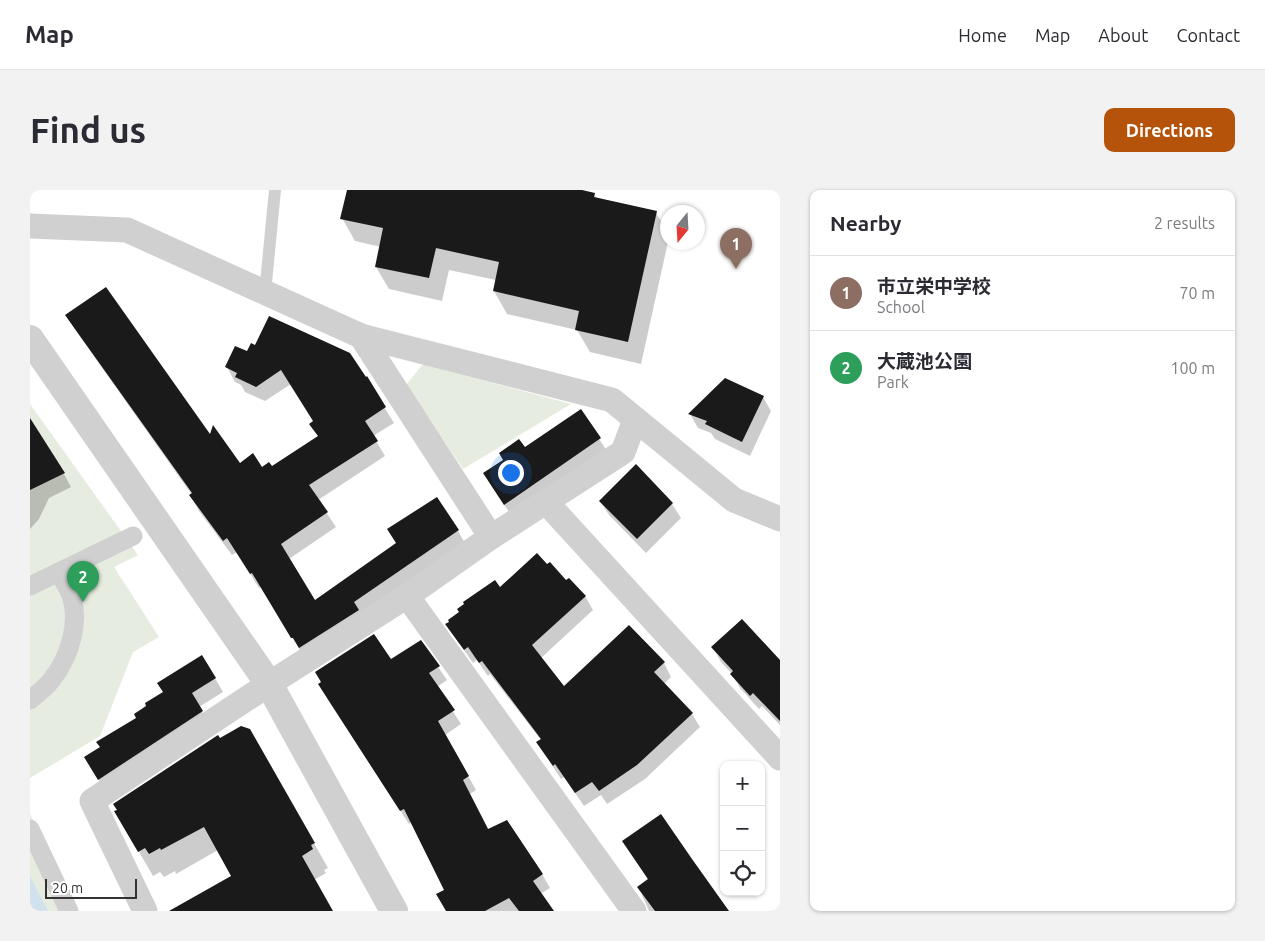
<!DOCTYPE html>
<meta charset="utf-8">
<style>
body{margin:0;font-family:Ubuntu,"Noto Sans JP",sans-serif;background:#f2f2f3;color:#2b2b33}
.controls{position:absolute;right:15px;bottom:15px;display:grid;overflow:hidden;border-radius:10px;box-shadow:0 1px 4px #0004}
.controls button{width:45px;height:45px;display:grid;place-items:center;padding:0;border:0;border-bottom:1px solid #e1e1e2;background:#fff;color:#2b2b33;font:25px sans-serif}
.compass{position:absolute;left:630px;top:15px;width:45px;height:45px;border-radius:50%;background:#fff;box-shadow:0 1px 4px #0004;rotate:198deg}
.scale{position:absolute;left:15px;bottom:12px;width:92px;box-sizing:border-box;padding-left:5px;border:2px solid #333;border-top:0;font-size:14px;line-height:18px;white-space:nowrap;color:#333;-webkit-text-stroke:4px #fff;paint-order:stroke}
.you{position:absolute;left:480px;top:282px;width:18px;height:18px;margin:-12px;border:4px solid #fff;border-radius:50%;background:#1a73e8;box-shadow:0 0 0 8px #1a73e833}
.badge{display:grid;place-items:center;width:32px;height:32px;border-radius:50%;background:#b45309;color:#fff;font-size:16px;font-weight:700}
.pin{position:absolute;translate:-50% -41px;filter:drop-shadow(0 1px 2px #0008)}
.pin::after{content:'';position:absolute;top:26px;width:18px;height:15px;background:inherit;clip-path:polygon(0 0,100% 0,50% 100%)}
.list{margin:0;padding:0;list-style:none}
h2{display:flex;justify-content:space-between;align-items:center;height:65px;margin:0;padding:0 20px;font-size:21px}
h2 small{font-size:16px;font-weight:400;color:#7c7c81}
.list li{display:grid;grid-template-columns:32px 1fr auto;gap:15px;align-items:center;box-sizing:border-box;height:75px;padding:0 20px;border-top:1px solid #e1e1e2}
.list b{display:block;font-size:19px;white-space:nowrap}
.list p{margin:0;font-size:16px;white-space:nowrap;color:#7c7c81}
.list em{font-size:16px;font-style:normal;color:#7c7c81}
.icon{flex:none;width:28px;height:28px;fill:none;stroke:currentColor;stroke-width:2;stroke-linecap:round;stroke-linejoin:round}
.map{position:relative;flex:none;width:750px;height:721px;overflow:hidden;border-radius:10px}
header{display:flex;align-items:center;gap:30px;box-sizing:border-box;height:70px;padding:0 25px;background:#fff;border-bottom:1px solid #e1e1e2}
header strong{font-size:24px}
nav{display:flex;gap:28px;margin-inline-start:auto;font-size:18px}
.intro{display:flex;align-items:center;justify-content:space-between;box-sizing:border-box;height:120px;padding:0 30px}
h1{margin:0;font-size:35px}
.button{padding:12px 22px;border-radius:10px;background:#b45309;color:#fff;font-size:18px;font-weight:700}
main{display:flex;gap:30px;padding:0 30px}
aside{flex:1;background:#fff;border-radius:10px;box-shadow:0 1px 4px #0004}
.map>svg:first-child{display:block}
</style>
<header>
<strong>Map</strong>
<nav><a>Home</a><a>Map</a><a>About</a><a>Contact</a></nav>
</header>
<div class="intro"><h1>Find us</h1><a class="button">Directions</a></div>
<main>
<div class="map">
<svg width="750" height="721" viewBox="0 0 750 721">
<rect width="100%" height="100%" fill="#fff"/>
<g fill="#e6ecdf">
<path d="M393 174 541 214 433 279 376 195Z"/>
<path d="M0 214 108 365 84 377 129 447 103 462 70 546 0 588Z"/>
<path d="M0 624 48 721H0Z"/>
</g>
<path fill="#cfe2ee" d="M0 686 18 721H0Z"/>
<g fill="#0003">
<path d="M318 0H547L564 4 567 9 626 23 638 42V52L611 174 560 162 547 140 477 124 464 101 466 90 419 80 412 111 359 99 346 77 351 57 325 51 312 28Z"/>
<path d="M37 126 180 246 209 274 232 279 242 278 289 247 281 234 285 232 261 194 235 211 215 202 211 195 205 192 197 177 218 163 336 188 364 233 343 246 355 266 288 310 306 337 259 369 285 412 428 341 436 355 271 462 232 397 229 398 207 362 202 365 169 321 161 306 162 305 46 141Z"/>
<path d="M733 207 741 221 720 266 685 249 681 243 668 238 660 224Z"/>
<path d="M551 220 578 263 483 328 463 298 494 258Z"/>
<path d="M0 244 34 284 41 297 19 308 9 329 0 339Z"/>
<path d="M606 276 642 314 651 328 616 363 579 325 570 311Z"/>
<path d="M536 392 555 406 563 420 511 468 533 498 634 473 641 487 634 494 662 524 670 537 615 589 577 614 571 605 554 616 534 587 531 589 516 566 508 553 511 550 460 484 458 486 447 470 443 473 417 435 470 399Z"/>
<path d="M391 452 417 490 407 497 431 534 415 545 446 600 440 604 459 640 512 684 520 698 510 704 522 721H417L416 700 382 632 379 634 297 508Z"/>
<path d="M683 457 750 472V535L732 516 729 519 710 498 702 484 691 472Z"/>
<path d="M172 466 193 502 169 517 179 534 77 602 63 581 71 558 107 528Z"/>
<path d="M220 540 298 678 294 680 296 683 284 690 302 721H142L203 686 188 660 146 684 145 681 134 687 130 682 123 686 86 622 189 550Z"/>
<path d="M593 651 698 721H619L612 705 618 690Z"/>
</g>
<g fill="#1a1a1a">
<path d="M317 0H552L565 3 564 7 627 21 598 152 545 140 549 121 463 101 469 72 406 58 399 88 345 77 353 38 310 29Z"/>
<path d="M76 97 180 244 183 235 210 273 223 263 232 277 239 272 242 276 288 246 279 234 283 231 251 180 226 197 205 187 207 183 195 177 205 156 217 161 221 153 225 155 239 126 320 163 336 187 337 186 356 217 335 231 348 251 279 295 298 322 251 354 285 410 366 353 357 339 407 307 429 340 324 412 329 420 269 458 263 448H261L222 383 220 384 197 348 193 351 159 305 162 303 35 125Z"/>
<path d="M695 188 734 206 712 252 675 234 677 231 658 224Z"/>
<path d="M551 219 571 248 474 315 453 283 473 270 469 263 489 249 495 257Z"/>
<path d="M0 228 35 283 0 300Z"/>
<path d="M606 274 643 313 607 349 569 311Z"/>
<path d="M507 363 517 374 520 372 536 390 539 388 556 406 502 455 534 496 599 435 635 472 624 482 663 523 607 575 569 601 562 592 545 603 525 574 523 576 506 552 511 549 452 471 449 473 438 457 434 460 415 434 419 432 418 430 429 422 427 419 434 414 433 412 465 390 470 397Z"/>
<path d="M712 429 750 470V531L723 503 720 506 700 484 703 481 681 457Z"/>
<path d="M344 444 361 469 391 450 410 476 399 483 425 520 408 531 439 586 433 590 458 639 477 630 513 684 503 691 524 721H489L479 708 455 721H416L406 704 414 700 374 619 370 621 288 494 291 492 285 482Z"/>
<path d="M172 465 186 488 162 503 173 521 68 590 54 567 70 557 66 552 106 528 104 524 116 516 115 513 133 502 127 493Z"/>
<path d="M211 536 220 539 285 653 281 655 283 659 272 666 303 721H139L201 686 174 637 131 660 130 658 119 664 115 658 108 662 84 621 87 620 83 614 188 545 190 548Z"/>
<path d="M631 624 662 669 699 721H625L607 697 618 689 592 651Z"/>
</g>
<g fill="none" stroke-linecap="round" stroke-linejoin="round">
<path stroke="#d0d0d0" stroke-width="12" d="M235 103 245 0"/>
<g stroke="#d0d0d0" stroke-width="19">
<path d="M0 396 103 346"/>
<path d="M0 510C8 503 17 497 23 488 40 466 51 430 40 403 37 396 32 389 29 382"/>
<path d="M0 639 39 721"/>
</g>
<g stroke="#d0d0d0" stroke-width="25">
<path d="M0 36 97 40 331 146 582 210 704 310 750 329"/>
<path d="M331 146 461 347"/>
<path d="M516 312 750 568"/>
<path d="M377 406 604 721"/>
<path d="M115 721 62 611 239 494 377 406 461 347 593 262 605 230"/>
</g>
<path stroke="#d0d0d0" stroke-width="28" d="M0 149 239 494 364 721"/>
</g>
</svg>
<div class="controls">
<button>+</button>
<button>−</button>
<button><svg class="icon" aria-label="locate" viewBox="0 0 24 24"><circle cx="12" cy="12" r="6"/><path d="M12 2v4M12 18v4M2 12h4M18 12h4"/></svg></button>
</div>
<svg class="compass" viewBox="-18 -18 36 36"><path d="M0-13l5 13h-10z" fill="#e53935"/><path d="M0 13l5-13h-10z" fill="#7c7c81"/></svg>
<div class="scale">20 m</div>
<div class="you"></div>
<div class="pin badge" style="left:706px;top:79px;background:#8d6e63">1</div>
<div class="pin badge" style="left:53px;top:412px;background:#2e9e5b">2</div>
</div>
<aside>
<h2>Nearby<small>2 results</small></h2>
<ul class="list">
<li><span class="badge" style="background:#8d6e63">1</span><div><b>市立栄中学校</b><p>School</p></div><em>70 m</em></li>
<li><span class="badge" style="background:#2e9e5b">2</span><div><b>大蔵池公園</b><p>Park</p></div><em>100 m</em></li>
</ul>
</aside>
</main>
